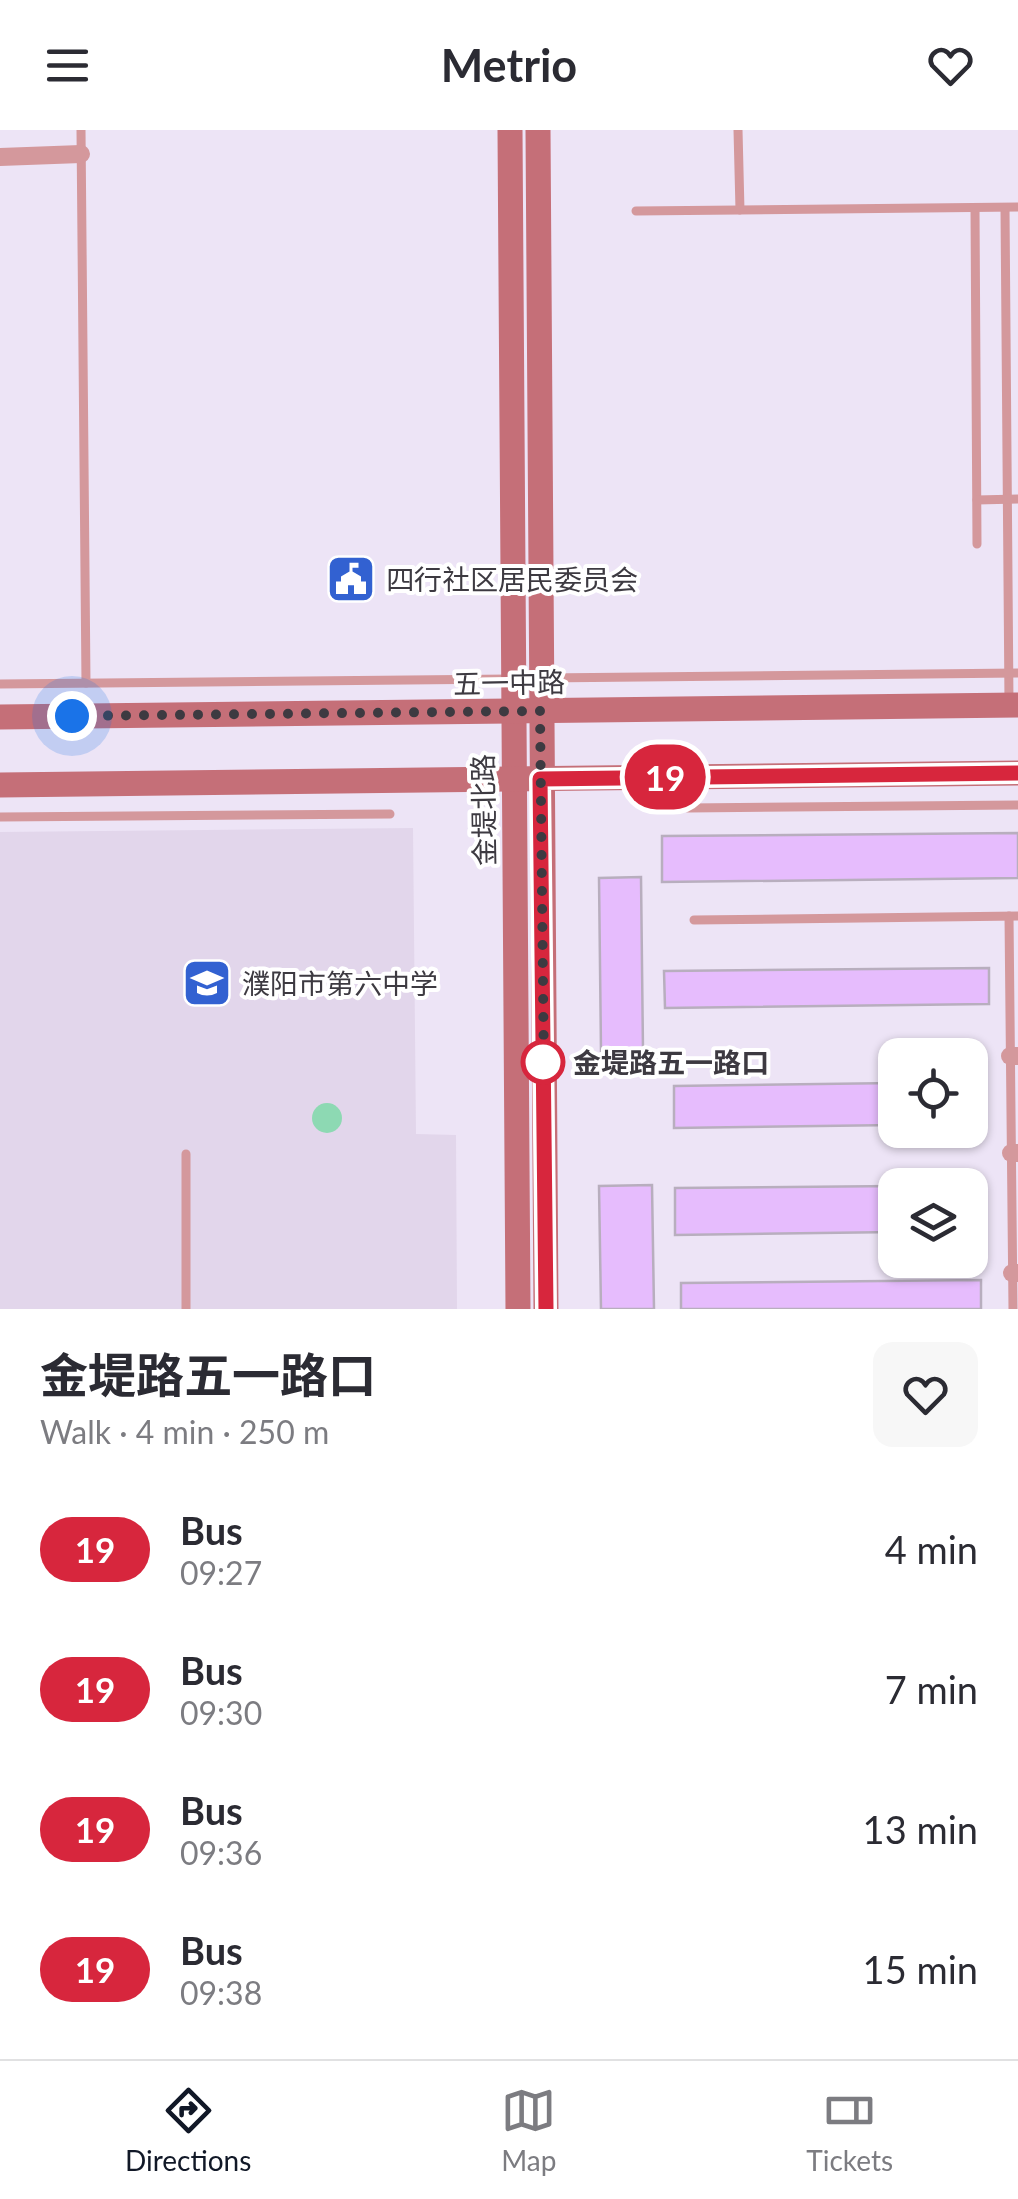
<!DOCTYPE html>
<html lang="en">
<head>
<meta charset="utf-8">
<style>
  :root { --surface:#fff; --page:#f7f7f7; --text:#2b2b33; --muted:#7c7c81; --line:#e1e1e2; --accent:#111827 }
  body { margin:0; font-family:Lato,"Noto Sans SC",sans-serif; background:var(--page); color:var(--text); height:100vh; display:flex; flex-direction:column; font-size:38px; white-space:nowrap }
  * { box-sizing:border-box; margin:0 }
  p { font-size:32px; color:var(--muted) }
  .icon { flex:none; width:55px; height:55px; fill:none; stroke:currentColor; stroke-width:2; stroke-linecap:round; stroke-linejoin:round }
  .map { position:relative; height:1179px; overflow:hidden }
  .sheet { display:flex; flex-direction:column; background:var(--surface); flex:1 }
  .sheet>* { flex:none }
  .badge { padding:0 20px; border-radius:32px; font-size:35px; line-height:65px }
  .controls { position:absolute; left:878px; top:908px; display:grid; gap:20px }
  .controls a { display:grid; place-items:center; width:110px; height:110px; border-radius:20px; background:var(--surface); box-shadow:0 2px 8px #0004; font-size:50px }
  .you { position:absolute; width:50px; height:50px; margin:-25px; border:8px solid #fff; border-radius:50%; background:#1a73e8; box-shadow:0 0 0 15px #1a73e833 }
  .map>.badge { position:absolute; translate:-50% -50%; box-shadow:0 0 0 5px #fff }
  .round { display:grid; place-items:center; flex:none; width:105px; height:105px; border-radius:20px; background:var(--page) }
  .headline { display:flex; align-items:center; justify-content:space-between; height:170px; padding:0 40px }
  h1 { font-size:48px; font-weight:700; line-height:75px }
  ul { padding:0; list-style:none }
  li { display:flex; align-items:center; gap:30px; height:140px; padding:0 40px }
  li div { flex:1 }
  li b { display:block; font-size:38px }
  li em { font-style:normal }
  li .badge { min-width:110px; font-weight:700; text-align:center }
  header { display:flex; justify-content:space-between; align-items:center; height:130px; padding:0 40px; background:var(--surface); font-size:45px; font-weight:700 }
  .tab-bar { display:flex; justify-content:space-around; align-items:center; height:140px; border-top:2px solid var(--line); background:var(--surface); font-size:28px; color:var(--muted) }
  .tab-bar a { display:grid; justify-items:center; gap:5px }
  .tab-bar .current { color:var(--accent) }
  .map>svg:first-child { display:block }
</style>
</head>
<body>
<header><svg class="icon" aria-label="menu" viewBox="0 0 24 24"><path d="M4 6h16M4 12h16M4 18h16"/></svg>Metrio<svg class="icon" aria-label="heart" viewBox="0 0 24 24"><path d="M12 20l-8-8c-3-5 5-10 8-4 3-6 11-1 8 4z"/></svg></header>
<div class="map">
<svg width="1018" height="1179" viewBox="0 0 1018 1179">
  <rect width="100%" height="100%" fill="#ede4f6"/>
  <!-- education -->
  <path fill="#e2d6eb" d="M413,698L416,1004L456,1005L457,1179H0V702Z"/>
  <!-- green -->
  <circle fill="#8dd9b3" cx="327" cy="988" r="15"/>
  <!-- building -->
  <g fill="#e6bcfd" stroke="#b8aebe" stroke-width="2.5">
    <path d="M1018,703V748L662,752V706Z"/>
    <path d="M641,747L643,921H601L599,748Z"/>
    <path d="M989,838V874L665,878L664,841Z"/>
    <path d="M983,952L984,995H970V953Z"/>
    <path d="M895,953V995L674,998V956Z"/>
    <path d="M652,1055L654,1179H601L599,1056Z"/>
    <path d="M964,1055H984V1101H970V1055Z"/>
    <path d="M895,1056V1102L675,1105V1058Z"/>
    <path d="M981,1150V1179H681V1153Z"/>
  </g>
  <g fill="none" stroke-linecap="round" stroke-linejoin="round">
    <!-- lane -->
    <g stroke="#d4989c" stroke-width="9">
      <path d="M81,0L86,553"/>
      <path d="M738,0L740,80"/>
      <path d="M975,78L977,414"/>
      <path d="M1005,78L1009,572"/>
      <path d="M636,81L1018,77"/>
      <path d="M977,370L1018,369"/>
      <path d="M543,548L1018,543"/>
      <path d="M0,554L512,549"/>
      <path d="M688,678L1018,675"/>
      <path d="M0,687L390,684"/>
      <path d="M1009,786L1013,1179"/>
      <path d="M694,790L1018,786"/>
      <path d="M186,1024V1179"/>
    </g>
    <!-- street -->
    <g stroke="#d4989c" stroke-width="18">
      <path d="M0,27L81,24"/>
      <path d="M1010,926H1018"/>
      <path d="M1011,1023H1018"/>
      <path d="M1012,1143H1018"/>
    </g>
    <!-- secondary -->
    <g stroke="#c56f78" stroke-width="25">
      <path d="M510,0L518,1179"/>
      <path d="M538,0L546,1179"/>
      <path d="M0,587L1018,575"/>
      <path d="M0,655L1018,643"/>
    </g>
  </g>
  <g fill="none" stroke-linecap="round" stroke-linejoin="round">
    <!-- line casing -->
    <g stroke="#fff" stroke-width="22">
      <path id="line" d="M546,1179L540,649L1018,643"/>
    </g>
    <!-- line -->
    <use href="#line" stroke="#d7263d" stroke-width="15"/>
    <!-- walk -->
    <path stroke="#3d3a41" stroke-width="10" stroke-dasharray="0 18" d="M72,586L540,581L544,946L543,932"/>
  </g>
  <!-- icons -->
  <defs>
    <g id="civic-square" transform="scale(2.5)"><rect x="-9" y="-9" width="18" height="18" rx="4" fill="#3261d1" stroke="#fff"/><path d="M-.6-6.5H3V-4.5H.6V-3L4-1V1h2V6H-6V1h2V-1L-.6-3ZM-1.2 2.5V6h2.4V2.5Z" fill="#fff"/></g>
    <g id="school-square" transform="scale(2.5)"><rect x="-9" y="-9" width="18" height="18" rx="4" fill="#3261d1" stroke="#fff"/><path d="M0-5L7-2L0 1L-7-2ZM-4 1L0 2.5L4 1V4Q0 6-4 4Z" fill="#fff"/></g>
  </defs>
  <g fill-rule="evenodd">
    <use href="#civic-square" x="351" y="449"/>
    <use href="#school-square" x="207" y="853"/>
  </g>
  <!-- markers -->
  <circle fill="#fff" stroke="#d7263d" stroke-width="5" cx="543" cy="932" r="20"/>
  <g text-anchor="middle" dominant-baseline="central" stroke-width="8" stroke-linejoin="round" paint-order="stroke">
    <!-- poi labels -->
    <g font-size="28" fill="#3d3a41" stroke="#fff" text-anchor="start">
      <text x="386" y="449">四行社区居民委员会</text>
      <text x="242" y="853">濮阳市第六中学</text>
    </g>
    <!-- street labels -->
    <g font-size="28" fill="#3d3a41" stroke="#fff">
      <text transform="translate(509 552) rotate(-1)">五一中路</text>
      <text transform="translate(483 680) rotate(-91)">金堤北路</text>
    </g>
    <!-- stop labels -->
    <g font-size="28" font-weight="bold" fill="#3d3a41" stroke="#fff" text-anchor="start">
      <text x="573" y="932">金堤路五一路口</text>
    </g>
  </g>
</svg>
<div class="controls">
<a><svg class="icon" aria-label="locate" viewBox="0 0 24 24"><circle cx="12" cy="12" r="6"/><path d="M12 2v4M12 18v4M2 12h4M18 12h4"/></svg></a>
<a><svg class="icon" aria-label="layers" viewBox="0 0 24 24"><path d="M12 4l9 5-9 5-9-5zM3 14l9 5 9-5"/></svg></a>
</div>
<div class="you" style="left:72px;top:586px"></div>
<b class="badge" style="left:665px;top:647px;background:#d7263d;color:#fff">19</b>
</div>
<section class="sheet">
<div class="headline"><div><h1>金堤路五一路口</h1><p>Walk · 4 min · 250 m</p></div><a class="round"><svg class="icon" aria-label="heart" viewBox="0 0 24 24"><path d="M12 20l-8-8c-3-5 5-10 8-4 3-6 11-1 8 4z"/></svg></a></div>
<ul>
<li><span class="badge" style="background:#d7263d;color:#fff">19</span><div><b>Bus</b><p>09:27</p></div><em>4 min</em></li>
<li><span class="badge" style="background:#d7263d;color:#fff">19</span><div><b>Bus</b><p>09:30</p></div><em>7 min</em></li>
<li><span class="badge" style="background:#d7263d;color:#fff">19</span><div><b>Bus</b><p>09:36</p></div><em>13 min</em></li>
<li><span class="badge" style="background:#d7263d;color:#fff">19</span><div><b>Bus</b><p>09:38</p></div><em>15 min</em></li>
</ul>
</section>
<nav class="tab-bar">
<a class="current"><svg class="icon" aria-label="directions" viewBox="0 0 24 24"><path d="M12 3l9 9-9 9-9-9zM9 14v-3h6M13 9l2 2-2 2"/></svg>Directions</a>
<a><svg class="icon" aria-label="map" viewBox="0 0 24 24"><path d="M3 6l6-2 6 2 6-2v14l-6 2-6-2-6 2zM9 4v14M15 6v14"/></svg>Map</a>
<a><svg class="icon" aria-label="tickets" viewBox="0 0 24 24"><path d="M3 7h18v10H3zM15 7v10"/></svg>Tickets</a>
</nav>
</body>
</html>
